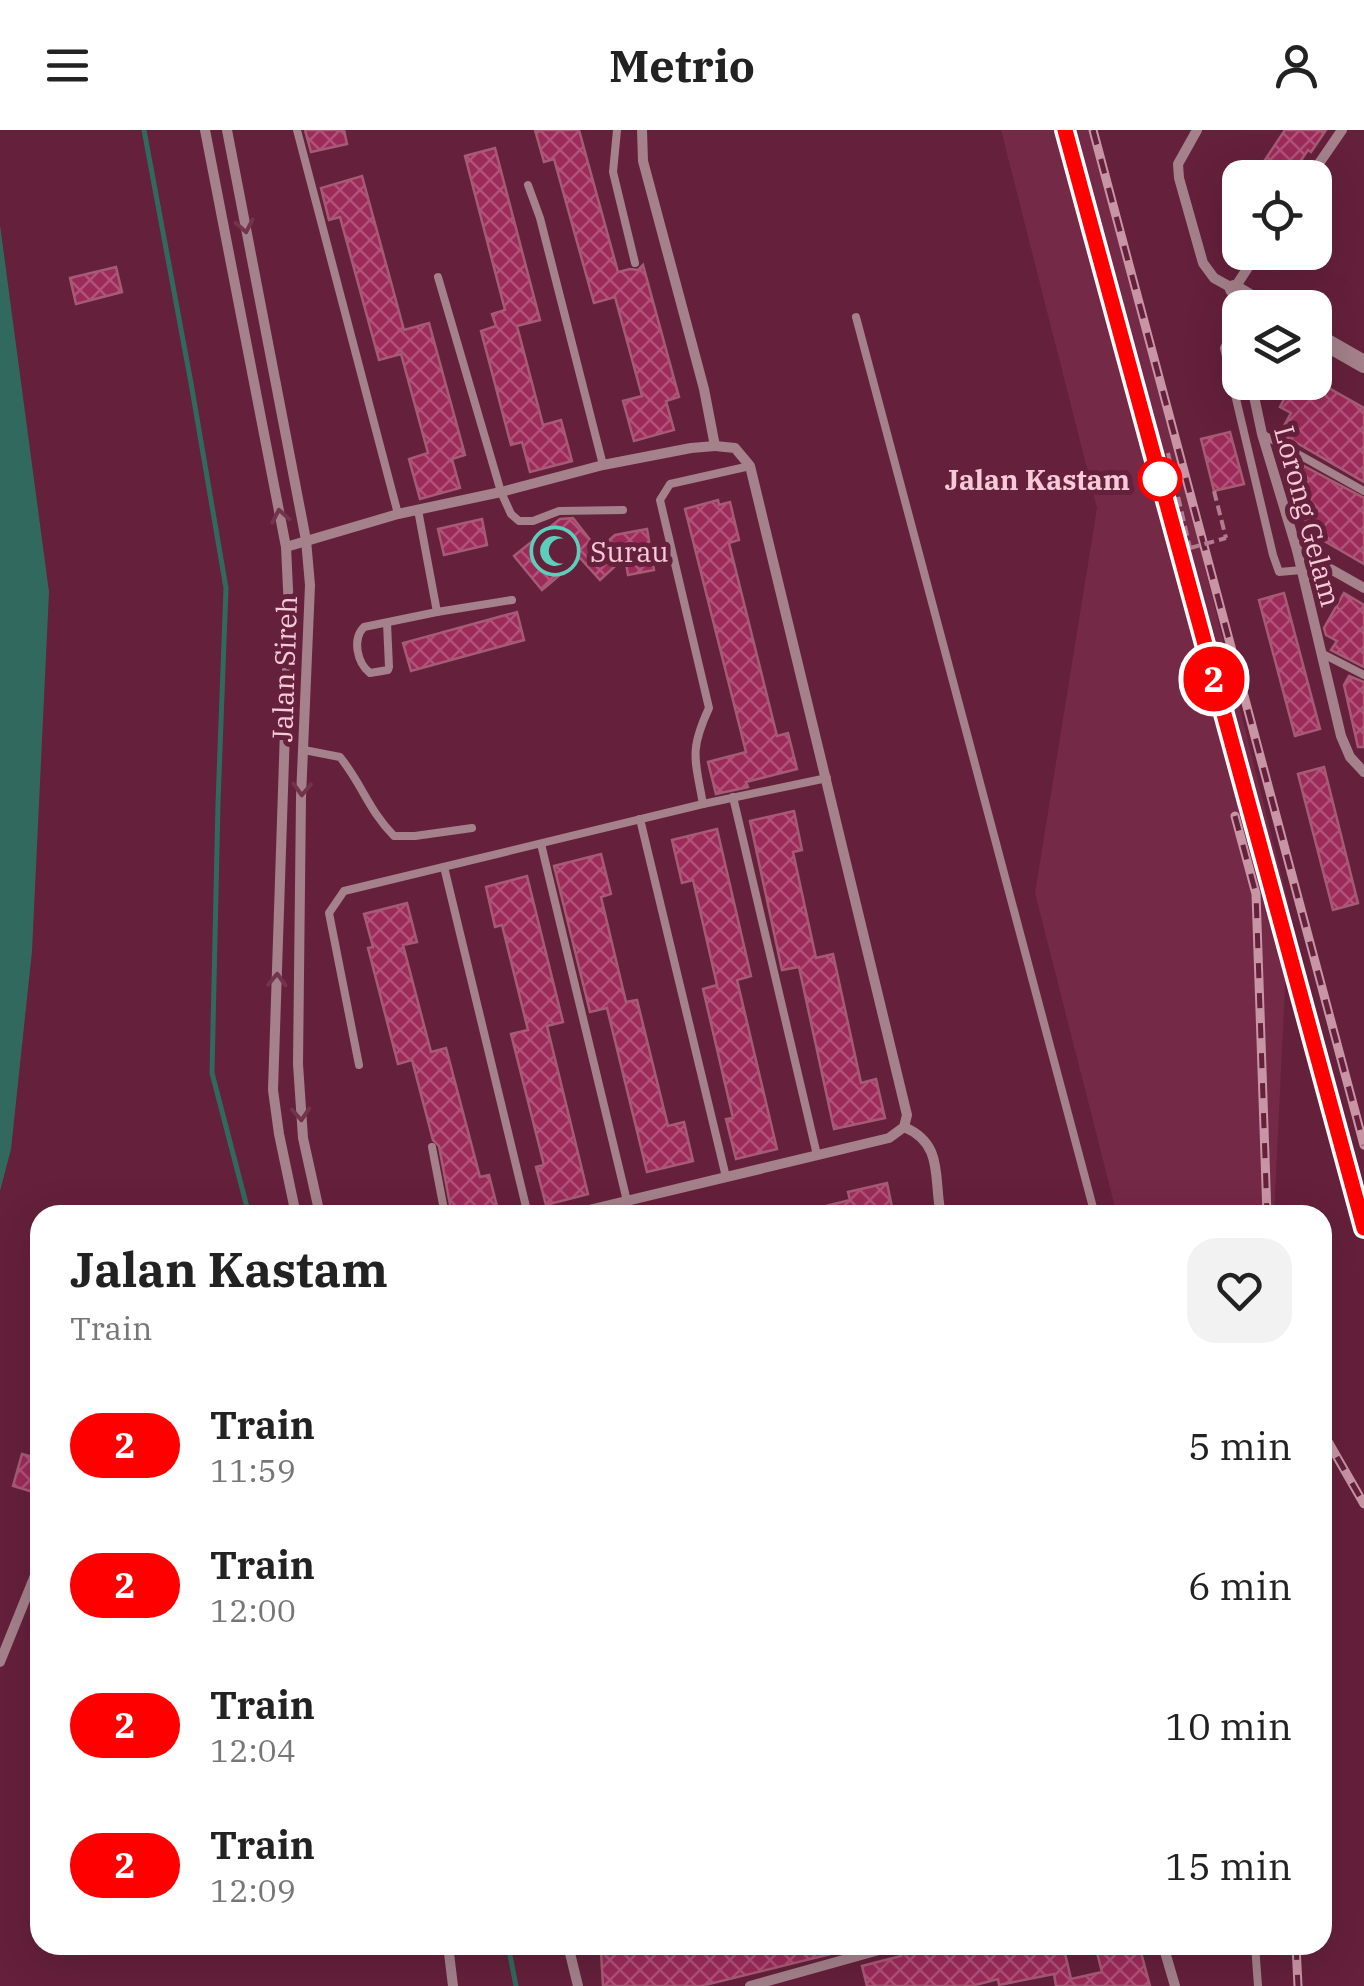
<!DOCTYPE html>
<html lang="en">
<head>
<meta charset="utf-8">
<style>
  :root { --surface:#fff; --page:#f2f2f2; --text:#222; --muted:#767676 }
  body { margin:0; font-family:"IBM Plex Serif",serif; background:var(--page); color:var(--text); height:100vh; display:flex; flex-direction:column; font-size:38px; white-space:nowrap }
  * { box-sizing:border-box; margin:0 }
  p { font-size:32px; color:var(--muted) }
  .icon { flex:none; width:55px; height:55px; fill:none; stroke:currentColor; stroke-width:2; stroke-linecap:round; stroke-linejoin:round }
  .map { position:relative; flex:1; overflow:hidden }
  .drawer { position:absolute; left:30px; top:1075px; width:1302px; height:750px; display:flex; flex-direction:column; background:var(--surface); border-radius:30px; box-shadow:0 10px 40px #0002 }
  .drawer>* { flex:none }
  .badge { padding:0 20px; border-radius:32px; font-size:35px; line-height:65px }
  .tools { position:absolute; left:1222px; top:30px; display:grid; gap:20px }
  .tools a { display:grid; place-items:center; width:110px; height:110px; border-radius:20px; background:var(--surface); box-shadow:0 10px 40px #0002; font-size:50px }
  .map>.badge { position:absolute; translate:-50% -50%; box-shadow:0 0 0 5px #fff }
  .round { display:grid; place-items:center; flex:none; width:105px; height:105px; border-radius:30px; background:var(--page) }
  .overview { display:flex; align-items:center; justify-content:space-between; height:170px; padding:0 40px }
  h1 { font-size:48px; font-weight:700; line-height:75px }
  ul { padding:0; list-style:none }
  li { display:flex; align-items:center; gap:30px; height:140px; padding:0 40px }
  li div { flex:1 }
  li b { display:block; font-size:38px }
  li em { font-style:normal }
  li .badge { min-width:110px; font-weight:700; text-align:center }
  header { display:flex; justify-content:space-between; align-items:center; height:130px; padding:0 40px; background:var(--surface); font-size:45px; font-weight:700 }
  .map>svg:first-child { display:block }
</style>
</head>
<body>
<header><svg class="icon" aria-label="menu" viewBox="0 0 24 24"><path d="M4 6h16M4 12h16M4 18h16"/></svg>Metrio<svg class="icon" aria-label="person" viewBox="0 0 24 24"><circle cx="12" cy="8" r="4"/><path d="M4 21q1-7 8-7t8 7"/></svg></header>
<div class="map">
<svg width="1364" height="1856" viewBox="0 0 1364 1856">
  <defs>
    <pattern id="building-cross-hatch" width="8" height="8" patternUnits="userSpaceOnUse" patternTransform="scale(2.5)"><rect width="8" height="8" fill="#9d2b5a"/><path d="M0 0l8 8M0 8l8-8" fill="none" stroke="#b05279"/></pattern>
  </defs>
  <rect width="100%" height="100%" fill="#65203b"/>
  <!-- built -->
  <path fill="#742946" d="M1001,0H1096L1289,776L1274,1085H1117L1035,763L1097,378Z"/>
  <!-- water -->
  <path fill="#31695f" d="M0,95L49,462L32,821L11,1019L0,1061Z"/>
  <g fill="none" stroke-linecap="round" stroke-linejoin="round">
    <!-- stream -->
    <g stroke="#31695f" stroke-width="5">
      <path d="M144,0L191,253L226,458L218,673L212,943L249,1085"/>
      <path d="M508,1815L516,1856"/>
    </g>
  </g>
  <!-- building -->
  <g fill="url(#building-cross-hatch)" stroke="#a65b74" stroke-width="2.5">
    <path d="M305,0H344L347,14L311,22Z"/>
    <path d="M535,0H579L618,142L630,139L638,140L643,135L679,267L666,271L674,300L634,311L623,271L642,266L615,167L594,173L554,29L544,32Z"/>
    <path d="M1285,0H1326L1311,22L1308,20L1289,48H1253Z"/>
    <path d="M495,18L540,190L517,196L543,295L561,290L572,331L530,342L522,312L511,315L481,201L496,196L492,184L505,180L465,26Z"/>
    <path d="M362,46L404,200L429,193L465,325L452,329L460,358L420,369L409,329L428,323L401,224L379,230L340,87L329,90L321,58Z"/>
    <path d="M116,137L122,162L76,174L70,148Z"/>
    <path d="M1268,252H1318L1364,278V352L1280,303L1291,283L1280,277L1287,263Z"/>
    <path d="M1230,302L1244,354L1214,361L1201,309Z"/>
    <path d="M1304,336L1364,368V434L1302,398L1308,387L1300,382L1307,369L1291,359Z"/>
    <path d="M718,370L719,375L730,372L739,410L729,413L777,606L788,603L797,639L746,652L748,657L716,664L708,632L746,622L685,379Z"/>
    <path d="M482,389L487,415L444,425L438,399Z"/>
    <path d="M560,389L573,388L598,420L615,405L647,399L654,440L628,445L625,427L600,450L580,428L542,460L514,426Z"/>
    <path d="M1284,463L1320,599L1295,606L1259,470Z"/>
    <path d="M1344,463L1364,475V537L1331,520L1337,511L1326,505L1324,498Z"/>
    <path d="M517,482L524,510L411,541L403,513Z"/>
    <path d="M1349,546L1364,552V617H1358L1344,555Z"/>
    <path d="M1324,637L1358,773L1333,780L1298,644Z"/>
    <path d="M794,681L802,720L793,722L816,828L833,824L861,953L876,949L885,988L834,999L799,837L782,840L750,691Z"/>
    <path d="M717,699L751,846L737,850L777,1019L736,1029L726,989L733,988L703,859L717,855L693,750L682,753L672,710Z"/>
    <path d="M601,724L611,764L601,767L626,872L637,870L668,996L684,992L693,1031L647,1042L607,878L590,882L554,736Z"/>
    <path d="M527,746L563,892L547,896L588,1064L546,1075L536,1037L544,1035L511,904L528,900L502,795L495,797L486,757Z"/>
    <path d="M407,773L417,812L403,815L431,922L446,918L480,1047L489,1045L498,1080L478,1085H452L439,1016L433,1010L412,930L398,934L368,818L373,817L364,784Z"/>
    <path d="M887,1053L892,1077L885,1079L886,1085H810V1080L850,1070L848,1062Z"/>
    <path d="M22,1324L40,1329V1364L13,1356Z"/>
    <path d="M633,1815H855V1818L701,1856H603L601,1822L634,1820Z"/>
    <path d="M929,1815H1063L1071,1849L1102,1842L1095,1815H1139L1150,1856H1056L1054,1844L999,1855L998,1849L972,1856H867L862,1836L901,1826L902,1822Z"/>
  </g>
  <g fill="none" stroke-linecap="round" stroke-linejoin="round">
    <!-- path -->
    <g stroke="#b37c8e" stroke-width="4" stroke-dasharray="10 5" stroke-linecap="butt">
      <path d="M1168,323L1190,418"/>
      <path d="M1214,361L1226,408"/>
    </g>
    <!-- service -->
    <g stroke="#a4818b" stroke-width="8">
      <path d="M297,0L398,384"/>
      <path d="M617,0L613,42L635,133"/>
      <path d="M528,55L540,88L603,335"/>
      <path d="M438,147L501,362L511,384L519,391H533L559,381L623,380"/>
      <path d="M1240,186L1224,218L1273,425L1279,442L1302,440"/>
      <path d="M856,187L1095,1085"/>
      <path d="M1262,304L1364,361"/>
      <path d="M418,380L437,482L512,470"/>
      <path d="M387,493L389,537L388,540L370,543C357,533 352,509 364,497L437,482"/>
      <path d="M1321,523L1364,545"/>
      <path d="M304,620L340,627C362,654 369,681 394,706H415L472,698"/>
      <path d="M733,667L817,1025"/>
      <path d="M703,674C695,629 689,621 709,578L660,370L670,354L750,336"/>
      <path d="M640,689L726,1047"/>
      <path d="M541,714L627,1071"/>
      <path d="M444,737L528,1085"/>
      <path d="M359,935L329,783L344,761L703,674L827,648"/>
      <path d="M432,1017L445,1085"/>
      <path d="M1255,1815L1258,1856"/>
    </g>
    <!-- minor -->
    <g stroke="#a4818b" stroke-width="10">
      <path d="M205,0L286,417L289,480L273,960L279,1004L296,1085"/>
      <path d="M227,0L306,410L310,455L301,667L298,934L303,1008L320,1085"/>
      <path d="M1197,0L1178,34L1179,48L1203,133L1214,148L1234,159L1258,122"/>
      <path d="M1309,48L1342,0"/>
      <path d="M1251,252L1262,304L1297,420L1341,606L1350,627L1364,642"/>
      <path d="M286,417L398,384L501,362L603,335L691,318L715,316L704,259L643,31L642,0"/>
      <path d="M1297,420L1364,458"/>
      <path d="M904,997C945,1014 933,1050 941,1085"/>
      <path d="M568,1085L889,1008L904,997L907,985L750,336L735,318L715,316"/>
      <path d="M0,1532L40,1433"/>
      <path d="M448,1815L453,1856"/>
      <path d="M568,1815L578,1856"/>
      <path d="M1163,1815L1175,1856"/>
      <path d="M750,1856L897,1815"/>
    </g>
    <!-- tertiary -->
    <g stroke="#a4818b" stroke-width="18">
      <path d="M1234,159L1266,178"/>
      <path d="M1315,206L1364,234"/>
    </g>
    <!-- rail casing -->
    <g stroke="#c895a5" stroke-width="9">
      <g id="rail">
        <path d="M1065,0L1364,1098"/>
        <path d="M1093,0L1364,1015"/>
        <path d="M1235,686L1256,764L1267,1085"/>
        <path d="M1322,1301L1364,1374"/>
        <path d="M1296,1815L1298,1856"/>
      </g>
    </g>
    <!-- rail -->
    <use href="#rail" stroke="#65203b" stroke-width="5" stroke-dasharray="15" stroke-linecap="butt"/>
    <!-- path-bridge -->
    <path stroke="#b37c8e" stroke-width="4" stroke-dasharray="10 5" stroke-linecap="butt" d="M1190,418L1226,408"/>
  </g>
  <!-- one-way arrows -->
  <defs><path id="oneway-chevron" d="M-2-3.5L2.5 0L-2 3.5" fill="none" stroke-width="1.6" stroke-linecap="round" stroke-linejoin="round" transform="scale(2.5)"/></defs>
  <g stroke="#72334b">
    <use href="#oneway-chevron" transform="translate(245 96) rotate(79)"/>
    <use href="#oneway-chevron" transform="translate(280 386) rotate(-101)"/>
    <use href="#oneway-chevron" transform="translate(302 659) rotate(92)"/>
    <use href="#oneway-chevron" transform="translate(277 850) rotate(-88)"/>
    <use href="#oneway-chevron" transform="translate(301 984) rotate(86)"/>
  </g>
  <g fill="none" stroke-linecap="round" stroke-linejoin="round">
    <!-- line casing -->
    <g stroke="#fff" stroke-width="22">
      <path id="line" d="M1065,0L1364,1098"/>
    </g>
    <!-- line -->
    <use href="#line" stroke="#f00" stroke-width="15"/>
  </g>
  <!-- icons -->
  <defs>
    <g id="mosque-ring" transform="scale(2.5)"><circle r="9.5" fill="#65203b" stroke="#5cceba" stroke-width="1.5"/><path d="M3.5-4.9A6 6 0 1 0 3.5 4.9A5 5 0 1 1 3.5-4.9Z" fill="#5cceba"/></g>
  </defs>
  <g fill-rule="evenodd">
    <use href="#mosque-ring" x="555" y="421"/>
  </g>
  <!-- markers -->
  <circle fill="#fff" stroke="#f00" stroke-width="5" cx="1160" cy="349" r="20"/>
  <g text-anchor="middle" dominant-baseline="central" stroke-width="10" stroke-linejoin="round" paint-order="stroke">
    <!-- stop labels -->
    <g font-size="28" font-weight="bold" fill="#f6cad6" stroke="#65203b" text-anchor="end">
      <text x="1130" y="349">Jalan Kastam</text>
    </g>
    <!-- street labels -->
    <g font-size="28" fill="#f6cad6" stroke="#65203b">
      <text transform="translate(1308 386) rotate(75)">Lorong Gelam</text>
      <text transform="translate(284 539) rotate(-88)">Jalan Sireh</text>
    </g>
    <!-- poi labels -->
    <g font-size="28" fill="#f6cad6" stroke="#65203b" text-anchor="start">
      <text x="590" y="421">Surau</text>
    </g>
  </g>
</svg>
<div class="tools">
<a><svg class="icon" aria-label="locate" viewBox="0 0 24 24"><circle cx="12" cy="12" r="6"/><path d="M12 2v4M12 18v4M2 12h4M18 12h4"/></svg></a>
<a><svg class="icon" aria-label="layers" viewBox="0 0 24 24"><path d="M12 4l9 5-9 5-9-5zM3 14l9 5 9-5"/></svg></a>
</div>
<b class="badge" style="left:1214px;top:549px;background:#f00;color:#fff">2</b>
<section class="drawer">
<div class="overview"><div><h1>Jalan Kastam</h1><p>Train</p></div><a class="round"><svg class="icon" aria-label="heart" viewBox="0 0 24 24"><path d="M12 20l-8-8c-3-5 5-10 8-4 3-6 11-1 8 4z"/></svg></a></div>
<ul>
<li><span class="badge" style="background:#f00;color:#fff">2</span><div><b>Train</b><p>11:59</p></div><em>5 min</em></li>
<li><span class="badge" style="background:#f00;color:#fff">2</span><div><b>Train</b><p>12:00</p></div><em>6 min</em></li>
<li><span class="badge" style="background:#f00;color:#fff">2</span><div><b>Train</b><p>12:04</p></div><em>10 min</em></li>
<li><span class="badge" style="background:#f00;color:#fff">2</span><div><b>Train</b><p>12:09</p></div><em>15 min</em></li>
</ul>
</section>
</div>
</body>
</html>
